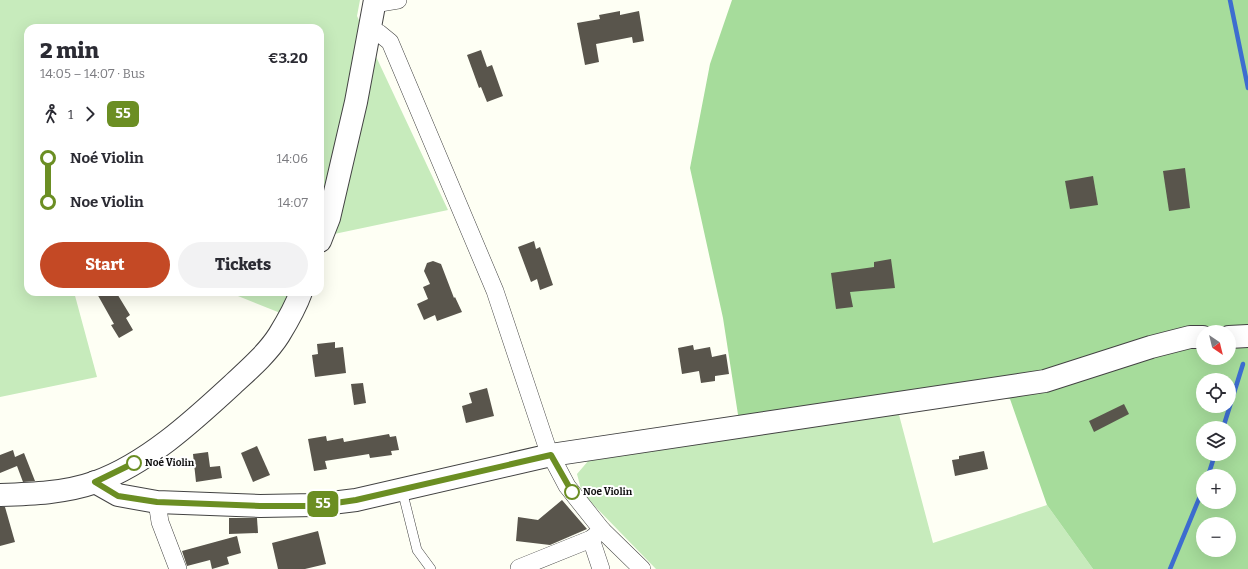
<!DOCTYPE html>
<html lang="en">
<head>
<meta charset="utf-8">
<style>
  :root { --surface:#fff; --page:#f2f2f3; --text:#2b2b33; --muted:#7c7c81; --accent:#c44925 }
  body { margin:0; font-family:Bitter,serif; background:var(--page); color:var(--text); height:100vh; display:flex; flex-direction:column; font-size:15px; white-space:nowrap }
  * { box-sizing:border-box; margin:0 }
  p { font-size:13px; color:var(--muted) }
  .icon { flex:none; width:22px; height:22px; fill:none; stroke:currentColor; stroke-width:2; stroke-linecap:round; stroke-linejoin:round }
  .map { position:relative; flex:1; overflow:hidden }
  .sheet { position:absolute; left:24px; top:24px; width:300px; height:272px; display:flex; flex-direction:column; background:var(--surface); border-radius:12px; box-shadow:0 4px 16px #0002 }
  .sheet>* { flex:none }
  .badge { padding:0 8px; border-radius:6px; font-size:14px; line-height:26px }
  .needle { width:26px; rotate:145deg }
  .tools { position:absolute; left:1196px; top:325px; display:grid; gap:8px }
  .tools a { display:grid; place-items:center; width:40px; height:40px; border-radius:50%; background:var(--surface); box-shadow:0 4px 16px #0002; font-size:20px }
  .map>.badge { position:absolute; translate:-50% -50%; box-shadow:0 0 0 2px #fff }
  .legs { display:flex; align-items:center; gap:6px; height:44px; padding:0 16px; font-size:13px }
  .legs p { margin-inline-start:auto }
  .summary { display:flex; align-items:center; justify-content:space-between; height:68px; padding:0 16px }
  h1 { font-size:22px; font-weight:800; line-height:30px }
  .action { display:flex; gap:8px; margin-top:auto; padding:8px 16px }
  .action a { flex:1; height:46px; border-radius:24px; background:var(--accent); color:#fff; font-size:16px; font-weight:800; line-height:46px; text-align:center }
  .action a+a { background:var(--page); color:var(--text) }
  ul { padding:0 16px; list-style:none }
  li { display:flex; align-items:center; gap:14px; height:44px; font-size:15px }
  li i { display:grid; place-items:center; width:6px; height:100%; margin:0 5px; background:currentColor }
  li i::after { content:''; width:10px; height:10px; margin:-5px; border:3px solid; border-radius:50%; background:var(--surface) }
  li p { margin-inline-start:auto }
  li:first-child i { background:linear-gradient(#0000 50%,currentColor 0) }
  li:last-child i { background:linear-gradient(currentColor 50%,#0000 0) }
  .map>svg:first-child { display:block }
</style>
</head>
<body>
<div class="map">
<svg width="1248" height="569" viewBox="0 0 1248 569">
  <rect width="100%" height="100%" fill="#fefff4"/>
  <!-- green -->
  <g fill="#c7ebbc">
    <path d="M0,0H360L357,16L448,210L320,237V28H28V292H74L97,377L0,397Z"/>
    <path d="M228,292H300L293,318Z"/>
    <path d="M898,411L933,543L1047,505L1093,569H656L582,493L577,474L589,460Z"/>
  </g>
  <!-- forest -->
  <path fill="#a6dc9b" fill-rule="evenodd" d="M732,0H1248V569H1093L1047,505L1010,399L992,397L741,434L723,318L690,168L710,64ZM1203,332H1229V358H1203ZM1203,380H1229V406H1203ZM1203,428H1229V454H1203ZM1203,476H1229V502H1203ZM1203,524H1229V550H1203Z"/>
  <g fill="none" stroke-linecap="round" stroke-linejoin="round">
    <!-- stream -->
    <g stroke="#3d6dd0" stroke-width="4.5">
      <path d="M1230,0L1248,88"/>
      <path d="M1223,428L1243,364"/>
      <path d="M1208,476L1215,454"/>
      <path d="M1170,569L1203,489"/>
    </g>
  </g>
  <!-- building -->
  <g fill="#59554c">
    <path d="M620,11V15L639,11L644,41L633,43L632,37L596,44L599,62L585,65L577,23L600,19L599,15Z"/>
    <path d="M481,50L487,67L492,65L503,96L487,102L481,87L479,88L467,55Z"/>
    <path d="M1185,168L1190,208L1169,211L1163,171Z"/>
    <path d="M1093,176L1098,205L1070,209L1065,181Z"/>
    <path d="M534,241L536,249L540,247L553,285L540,290L537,279L531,282L518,247Z"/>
    <path d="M891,259L895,288L850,292L853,307L836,309L831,273L874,267V262Z"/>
    <path d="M433,261L441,264L454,298L455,297L462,312L437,321L435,315L424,320L417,304L428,299L423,287L430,284L424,271L427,263Z"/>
    <path d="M96,292H116L130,315L126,318L133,330L119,338L111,325L114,324Z"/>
    <path d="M335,342V348L343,347L346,373L315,377L312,355L318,354L317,344Z"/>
    <path d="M693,345L694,350L710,347L712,357L726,354L729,374L715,376V381L701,383L699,371L682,374L678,348Z"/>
    <path d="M363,383L366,403L354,405L351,384Z"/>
    <path d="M487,388L494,416L466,423L462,406L472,403L469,393Z"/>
    <path d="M1124,404L1129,414L1094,432L1089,421Z"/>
    <path d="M389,434L390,437L396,436L399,450L391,451L392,455L370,458L369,454L325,461L327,469L314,471L308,439L326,436L327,441L343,438L344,442Z"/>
    <path d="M257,446L270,475L253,482L241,453Z"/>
    <path d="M13,450L15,457L24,453L35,481L23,482L17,466L0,473V455Z"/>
    <path d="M984,451L988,469L955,476L952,460L959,459V456Z"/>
    <path d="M208,452L210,467L220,466L222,478L196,482L193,454Z"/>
    <path d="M562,500L587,529L550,545L516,541L518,517L538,520Z"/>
    <path d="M0,507H5L15,542L0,546Z"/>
    <path d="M229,518H257L258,533L229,534Z"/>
    <path d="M318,531L326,564L305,569H278L272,543Z"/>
    <path d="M237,536L241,553L227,557L229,564L212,569L210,560L187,566L182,551Z"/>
  </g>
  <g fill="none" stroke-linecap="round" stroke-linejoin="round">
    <!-- service casing -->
    <g stroke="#434343" stroke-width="10">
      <path id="service" d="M402,490L417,550L431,569"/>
    </g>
    <!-- minor casing -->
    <g stroke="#434343" stroke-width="18">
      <g id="minor">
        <path d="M374,4L398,0"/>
        <path d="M369,30L379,33L390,42L495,291L548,450L567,486L602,530L642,569"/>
        <path d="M157,502L160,522L178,569"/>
        <path d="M591,539L601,569"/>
        <path d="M519,568L591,539L602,530"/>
      </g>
    </g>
    <!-- tertiary casing -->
    <g stroke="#434343" stroke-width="24">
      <g id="tertiary">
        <path d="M320,241L329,218L356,102L375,0"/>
        <path d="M1229,337L1248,336"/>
        <path d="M95,482L118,495L157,502L260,506L315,505L356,500L551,455L1045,381L1151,347L1190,337H1203"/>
        <path d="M0,495C32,494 65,493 96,482C146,464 192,422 231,386C247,371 267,354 279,335C287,322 296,306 301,292"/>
      </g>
    </g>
    <!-- service -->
    <use href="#service" stroke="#fff" stroke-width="9"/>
    <!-- minor -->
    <use href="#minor" stroke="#fff" stroke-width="17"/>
    <!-- tertiary -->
    <use href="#tertiary" stroke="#fff" stroke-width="22"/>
  </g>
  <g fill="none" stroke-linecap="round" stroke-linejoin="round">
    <!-- line-1 casing -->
    <g stroke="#fff" stroke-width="9">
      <path id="line-1" d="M134,463L95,482L118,496L157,502L260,506H315L356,500L551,455L572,492"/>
    </g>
    <!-- line-1 -->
    <use href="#line-1" stroke="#6b8e23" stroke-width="6"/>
  </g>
  <!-- markers -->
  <g fill="#fff" stroke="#6b8e23" stroke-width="2">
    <circle cx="134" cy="463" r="7"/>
    <circle cx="572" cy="492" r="7"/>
  </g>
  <g text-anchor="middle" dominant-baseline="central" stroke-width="4" stroke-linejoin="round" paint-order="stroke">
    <!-- stop labels -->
    <g font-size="10" font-weight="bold" fill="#101010" stroke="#fff" text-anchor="start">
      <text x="145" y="463">Noé Violin</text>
      <text x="583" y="492">Noe Violin</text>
    </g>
  </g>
</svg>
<div class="tools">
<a><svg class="needle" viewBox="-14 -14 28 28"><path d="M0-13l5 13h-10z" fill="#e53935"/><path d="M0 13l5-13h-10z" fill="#7c7c81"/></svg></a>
<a><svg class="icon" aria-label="locate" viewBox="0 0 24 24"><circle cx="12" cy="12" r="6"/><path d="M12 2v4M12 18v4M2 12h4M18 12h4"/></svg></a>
<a><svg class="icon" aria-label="layers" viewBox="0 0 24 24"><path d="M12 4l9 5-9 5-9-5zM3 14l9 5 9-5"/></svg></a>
<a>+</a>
<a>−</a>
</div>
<b class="badge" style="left:323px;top:504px;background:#6b8e23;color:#fff">55</b>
<section class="sheet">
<div class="summary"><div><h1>2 min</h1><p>14:05 – 14:07 · Bus</p></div><b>€3.20</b></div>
<div class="legs"><svg class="icon" aria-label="walk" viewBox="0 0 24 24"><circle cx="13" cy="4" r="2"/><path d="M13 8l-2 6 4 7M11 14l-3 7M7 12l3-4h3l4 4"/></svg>1<svg class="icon" aria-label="forward" viewBox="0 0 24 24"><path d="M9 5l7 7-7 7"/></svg><b class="badge" style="background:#6b8e23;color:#fff">55</b></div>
<ul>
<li><i style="color:#6b8e23"></i><b>Noé Violin</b><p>14:06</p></li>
<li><i style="color:#6b8e23"></i><b>Noe Violin</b><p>14:07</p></li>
</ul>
<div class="action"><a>Start</a><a>Tickets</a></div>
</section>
</div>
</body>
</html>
